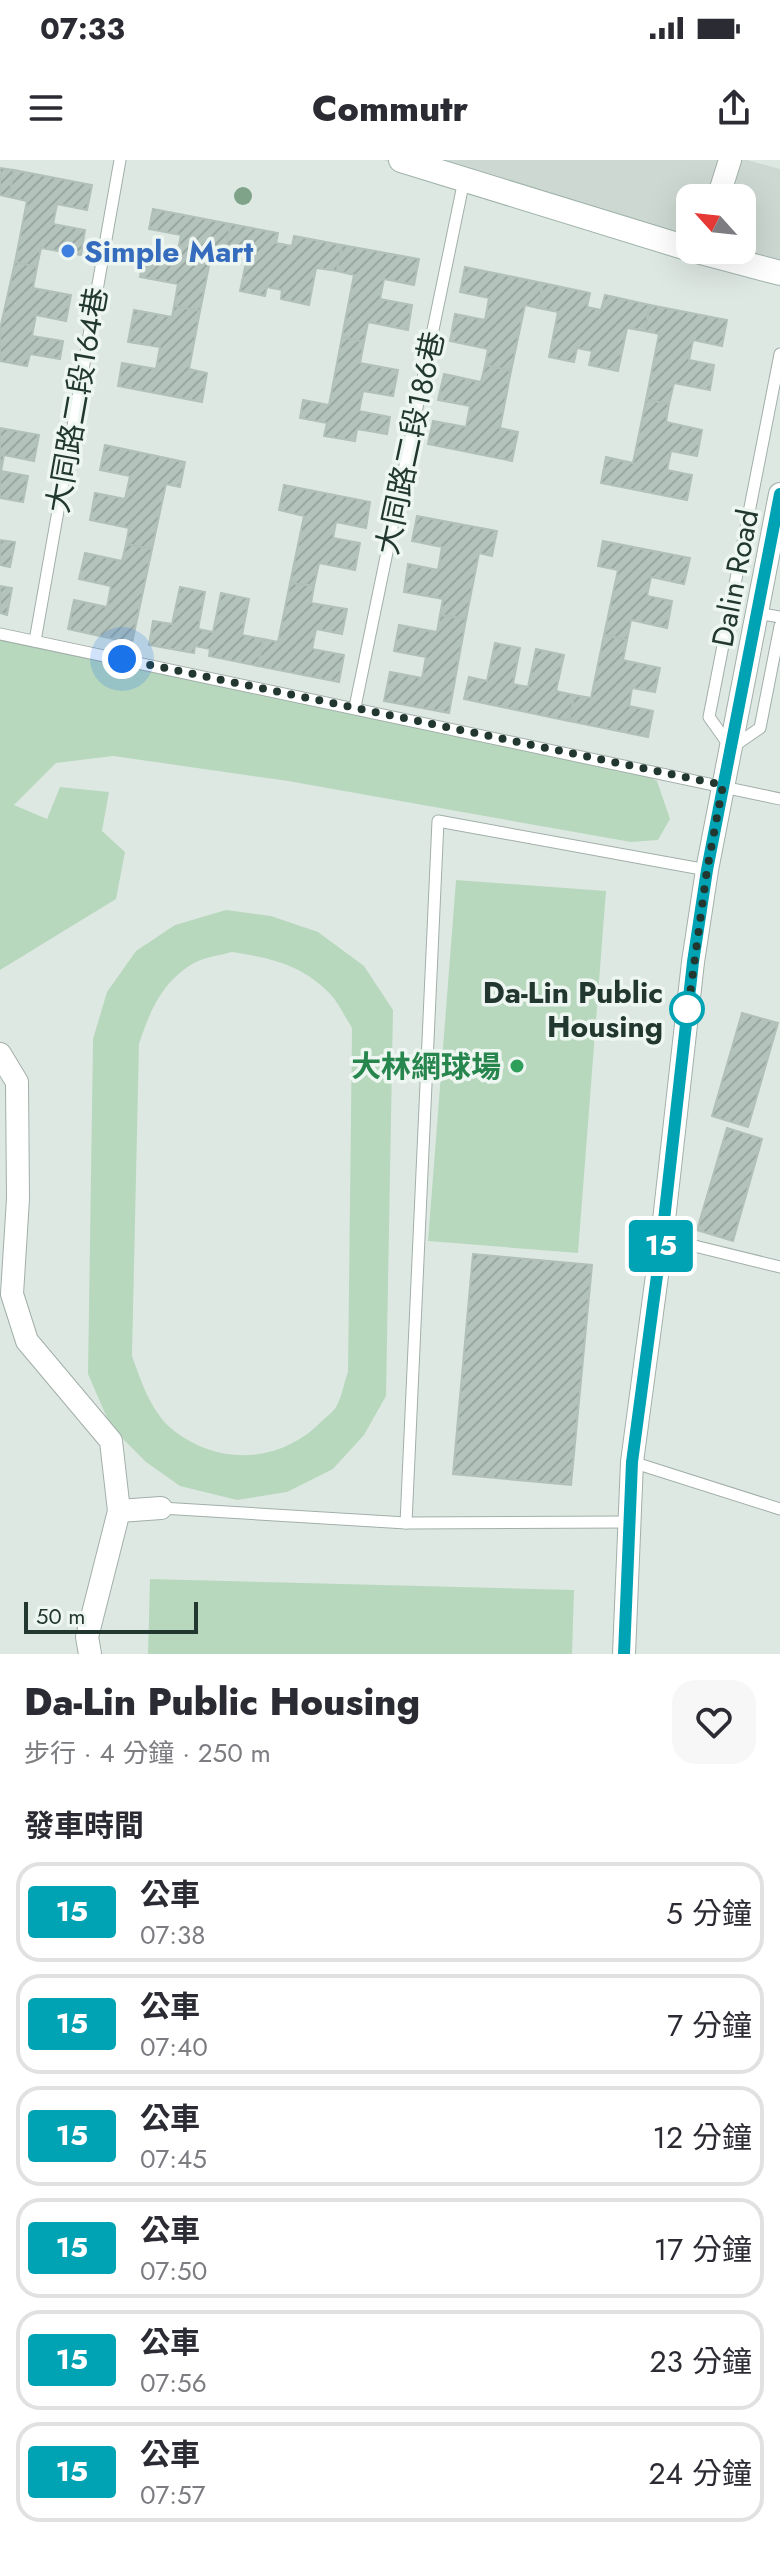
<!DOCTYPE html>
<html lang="zh-TW">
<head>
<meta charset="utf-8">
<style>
  :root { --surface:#fff; --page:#f7f7f7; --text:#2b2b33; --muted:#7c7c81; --line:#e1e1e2 }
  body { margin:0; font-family:Jost,"Noto Sans TC",sans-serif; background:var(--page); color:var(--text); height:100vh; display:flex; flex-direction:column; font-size:30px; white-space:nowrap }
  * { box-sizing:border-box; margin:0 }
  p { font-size:26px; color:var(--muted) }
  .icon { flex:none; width:44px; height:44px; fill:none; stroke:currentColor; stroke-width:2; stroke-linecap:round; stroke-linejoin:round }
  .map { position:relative; height:1494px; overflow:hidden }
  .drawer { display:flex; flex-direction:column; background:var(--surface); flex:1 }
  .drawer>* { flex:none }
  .badge { padding:0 16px; border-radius:6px; font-size:28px; line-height:52px }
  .needle { width:52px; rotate:297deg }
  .tools { position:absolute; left:676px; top:24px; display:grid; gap:16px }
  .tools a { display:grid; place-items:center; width:80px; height:80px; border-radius:16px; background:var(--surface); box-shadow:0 8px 32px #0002; font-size:40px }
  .scale { position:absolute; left:24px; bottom:20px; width:174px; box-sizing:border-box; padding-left:8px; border:4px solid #21372f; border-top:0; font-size:22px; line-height:28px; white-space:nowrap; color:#21372f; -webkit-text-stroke:6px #eef6f1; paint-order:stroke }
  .you { position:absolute; width:40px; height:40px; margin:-20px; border:6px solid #fff; border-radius:50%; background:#1a73e8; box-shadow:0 0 0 12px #1a73e833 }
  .map>.badge { position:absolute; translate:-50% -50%; box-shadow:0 0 0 4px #fff }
  h2 { padding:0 24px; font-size:30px; line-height:72px }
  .round { display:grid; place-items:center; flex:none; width:84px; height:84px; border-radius:24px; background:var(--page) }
  .head { display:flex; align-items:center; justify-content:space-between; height:136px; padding:0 24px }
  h1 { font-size:38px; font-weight:800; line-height:60px }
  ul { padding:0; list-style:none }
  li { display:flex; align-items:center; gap:24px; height:100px; margin:0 16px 12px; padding:0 8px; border:4px solid var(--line); border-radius:24px }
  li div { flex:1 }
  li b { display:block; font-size:30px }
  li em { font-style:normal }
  li .badge { min-width:88px; font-weight:700; text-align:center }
  .status { display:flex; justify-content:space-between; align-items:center; height:56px; padding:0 40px; background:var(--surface); direction:ltr }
  .status svg { height:22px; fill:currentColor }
  header { display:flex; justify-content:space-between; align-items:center; height:104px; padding:0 24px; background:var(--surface); font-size:36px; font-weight:800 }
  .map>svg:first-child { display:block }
</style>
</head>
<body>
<div class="status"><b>07:33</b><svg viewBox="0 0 49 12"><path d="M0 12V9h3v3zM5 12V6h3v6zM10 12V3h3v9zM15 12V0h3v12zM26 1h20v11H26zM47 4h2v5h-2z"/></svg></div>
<header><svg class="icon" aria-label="menu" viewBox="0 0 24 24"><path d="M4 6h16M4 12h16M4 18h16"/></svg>Commutr<svg class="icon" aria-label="share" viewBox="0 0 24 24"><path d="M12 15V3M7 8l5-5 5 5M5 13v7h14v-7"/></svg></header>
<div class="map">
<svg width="780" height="1494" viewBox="0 0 780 1494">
  <defs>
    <pattern id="building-hatch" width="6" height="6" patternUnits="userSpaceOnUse" patternTransform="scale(2)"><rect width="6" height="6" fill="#b4c3bc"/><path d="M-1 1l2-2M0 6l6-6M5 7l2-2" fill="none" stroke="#9aa8a2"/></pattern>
  </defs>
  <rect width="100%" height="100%" fill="#dee8e3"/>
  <!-- built -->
  <path fill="#cdd8d2" d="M383,0H747L780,9V107L718,90H742V38H690V82Z"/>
  <!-- park -->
  <g fill="#b8d8be" fill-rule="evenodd">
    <path d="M0,480L623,605L657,621L670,659L658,680L631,682L288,621L113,596L56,603L14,645L47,659L60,627L109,632L102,671L125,692L116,739L0,810Z"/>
    <path d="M456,720L606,731L578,1093L428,1081Z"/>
    <path d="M226,750L271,756L318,772L364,806L393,850L386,1236L364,1275L333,1309L287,1332L237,1340L180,1326L146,1302L111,1267L88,1214L93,879L107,832L136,791L175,765ZM232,792C271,798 303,805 331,835C339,844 345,857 352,868L348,1212C344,1222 342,1237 336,1247C333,1252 327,1256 323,1260C282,1303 220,1307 173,1270C151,1252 141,1221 132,1196L139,884C150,850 163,820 196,802C206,797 221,795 232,792Z"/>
    <path d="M150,1419L574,1430L572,1494H148Z"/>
  </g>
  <!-- building -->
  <g fill="url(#building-hatch)" stroke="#b1c1b9" stroke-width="2">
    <path d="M0,8L14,10L9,37L0,35Z"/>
    <path d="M14,10L92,25L87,50L57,44L53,64L85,70L81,95L41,88L37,107L15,102L27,41L9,37Z"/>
    <path d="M153,49L231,64L226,88L213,86L200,151L174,146L178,124L140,117L145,88L177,95L181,75L149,69Z"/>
    <path d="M231,64L278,73L276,83L292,86L294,76L342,85L337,111L316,108L309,145L281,139L282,130L267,127L265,136L240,131L248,93L226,88Z"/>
    <path d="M342,85L419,99L414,125L384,119L380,139L412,145L408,170L368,162L364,182L342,177L354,115L337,111Z"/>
    <path d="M15,102L37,107L33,128L71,135L66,161L36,155L32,176L63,181L60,199L30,194L27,206L0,201V169Z"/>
    <path d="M465,107L543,123L538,148L525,145L511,211L485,205L488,189L450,181L455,154L485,160L489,138L460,132Z"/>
    <path d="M543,123L590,133L587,147L601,150L605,135L650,145L645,171L627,168L618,211L589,205L592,191L577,188L574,202L549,197L558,152L538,148Z"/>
    <path d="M650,145L727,160L722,186L693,180L689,200L714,205L710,230L674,223L669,244L646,240L659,174L645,171Z"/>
    <path d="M174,146L200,151L189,209L207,213L202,242L118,226L122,203L156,209L160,187L128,182L134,150L172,157Z"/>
    <path d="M342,177L364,182L360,203L398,210L393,236L363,231L359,251L390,257L387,274L357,269L355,281L324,276L327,263L300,258L303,240L329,245Z"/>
    <path d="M485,205L511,211L500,268L518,272L512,301L428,284L433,261L466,267L470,246L438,240L444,214L481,222Z"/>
    <path d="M646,240L669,244L666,262L702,270L697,296L671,291L667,310L692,315L687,340L601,323L606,297L633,303Z"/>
    <path d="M0,268L39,275L34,301L4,295L1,311L28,316L23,342L0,338Z"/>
    <path d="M105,285L185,302L180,327L166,324L152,389L126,384L129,368L90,360L95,333L125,339L130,316L100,310Z"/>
    <path d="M284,325L370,342L366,368L336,362L333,378L360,383L355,410L319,403L314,426L290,423L304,356L279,350Z"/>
    <path d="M417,356L497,371L492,396L479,393L466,459L440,455L443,439L404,432L408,404L438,410L442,387L412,381Z"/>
    <path d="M0,380L15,382L10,407L0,405Z"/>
    <path d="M603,381L690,398L684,424L651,417L647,436L672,441L667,468L631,460L627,480L604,475L618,410L598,406Z"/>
    <path d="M126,384L152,389L132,483L68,469L74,440L107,447L111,426L79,419L85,393L122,401Z"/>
    <path d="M290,423L314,426L311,443L347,449L342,474L316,469L312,489L344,495L339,522L258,506L263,479L278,482Z"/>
    <path d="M0,426L12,428L7,455L0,453Z"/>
    <path d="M180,427L205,432L198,469L213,472L221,433L249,439L242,475L263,479L258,506L209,496L210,489L195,486L194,493L149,485L153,461L172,464Z"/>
    <path d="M440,455L466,459L449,553L384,541L390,512L422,518L426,497L394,491L399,465L437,472Z"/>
    <path d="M604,475L627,480L623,500L660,508L655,532L632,528L629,546L653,551L648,577L569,561L574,535L591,538Z"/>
    <path d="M495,483L520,488L513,524L528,527L536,489L564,495L556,531L574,535L569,561L464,539L469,517L487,521Z"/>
    <path d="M742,853L778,863L748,967L712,956Z"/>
    <path d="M727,968L762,979L733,1081L697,1070Z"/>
    <path d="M473,1094L592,1105L571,1325L453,1314Z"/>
  </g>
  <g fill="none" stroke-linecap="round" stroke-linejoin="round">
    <!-- lane casing -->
    <g stroke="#a2afa9" stroke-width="13">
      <g id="lane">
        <path d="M780,194L709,557L731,588L760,568L780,466"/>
        <path d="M757,453L780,457"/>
        <path d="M0,474L780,639"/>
        <path d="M35,481L120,0"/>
        <path d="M355,547L464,20"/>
        <path d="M662,1078L780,1107"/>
        <path d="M632,1302L780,1349"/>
        <path d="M161,1348L406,1363"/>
        <path d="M628,1362L406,1363L438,661L707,710"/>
      </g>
    </g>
    <!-- street casing -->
    <g stroke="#a2afa9" stroke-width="24">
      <g id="street">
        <path d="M718,38L730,0"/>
        <path d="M0,894L17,922L18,1039L12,1134L27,1181L111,1281L119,1351L87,1477L90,1494"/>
        <path d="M119,1351L161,1348"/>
        <path d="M624,1494L632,1302L662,1078L693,802L707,710L780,334"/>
      </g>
    </g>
    <!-- secondary casing -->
    <g stroke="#9fb3aa" stroke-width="26">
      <g id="secondary">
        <path d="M401,0L690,89"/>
        <path d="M693,90L780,113"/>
      </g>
    </g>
    <!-- lane -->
    <use href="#lane" stroke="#fff" stroke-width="11"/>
    <!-- street -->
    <use href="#street" stroke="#fff" stroke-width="22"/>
    <!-- secondary -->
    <use href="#secondary" stroke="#fff" stroke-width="24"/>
  </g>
  <!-- trees -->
  <circle fill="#7ea389" cx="243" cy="36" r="9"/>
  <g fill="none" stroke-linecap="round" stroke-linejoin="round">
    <!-- line casing -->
    <g stroke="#fff" stroke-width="18">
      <path id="line" d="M624,1494L632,1302L662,1078L693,802L707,710L780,334"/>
    </g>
    <!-- line -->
    <use href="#line" stroke="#00a3b4" stroke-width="12"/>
    <!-- walk -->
    <path stroke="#21372f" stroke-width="8" stroke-dasharray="0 14.4" d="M122,499L723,625L707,710L686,864L687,849"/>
  </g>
  <!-- markers -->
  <circle fill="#3f7fe0" stroke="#eef6f1" stroke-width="3" cx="68" cy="91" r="8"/>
  <circle fill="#fff" stroke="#00a3b4" stroke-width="4" cx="687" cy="849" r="16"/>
  <circle fill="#2e9e5b" stroke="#eef6f1" stroke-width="3" cx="517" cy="906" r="8"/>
  <g text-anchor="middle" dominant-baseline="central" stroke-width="7" stroke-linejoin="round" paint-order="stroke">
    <!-- shop labels -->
    <g font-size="30" font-weight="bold" fill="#366cbe" stroke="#eef6f1" text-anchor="start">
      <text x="84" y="91">Simple Mart</text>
    </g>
    <!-- street labels -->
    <g font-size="30" fill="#21372f" stroke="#eef6f1">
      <text transform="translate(77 240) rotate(-80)">大同路二段164巷</text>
      <text transform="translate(410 283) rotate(-78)">大同路二段186巷</text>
      <text transform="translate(735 418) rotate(-79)">Dalin Road</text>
    </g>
    <!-- stop labels -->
    <g font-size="30" font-weight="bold" fill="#21372f" stroke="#eef6f1" text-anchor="end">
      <text x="663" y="832">Da-Lin Public<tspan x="663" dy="34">Housing</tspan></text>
    </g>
    <!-- leisure labels -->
    <g font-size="30" font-weight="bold" fill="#27864d" stroke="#eef6f1" text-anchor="end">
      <text x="501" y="906">大林網球場</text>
    </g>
  </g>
</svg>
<div class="tools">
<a><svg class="needle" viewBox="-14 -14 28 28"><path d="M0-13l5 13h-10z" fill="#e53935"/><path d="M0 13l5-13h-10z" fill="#7c7c81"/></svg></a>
</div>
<div class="scale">50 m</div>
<div class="you" style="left:122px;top:499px"></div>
<b class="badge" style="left:661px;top:1086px;background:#00a3b4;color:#fff">15</b>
</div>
<section class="drawer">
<div class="head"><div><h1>Da-Lin Public Housing</h1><p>步行 · 4 分鐘 · 250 m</p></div><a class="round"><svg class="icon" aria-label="heart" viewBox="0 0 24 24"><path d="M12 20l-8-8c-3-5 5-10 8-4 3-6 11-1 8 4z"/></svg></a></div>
<h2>發車時間</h2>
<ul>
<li><span class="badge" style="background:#00a3b4;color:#fff">15</span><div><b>公車</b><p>07:38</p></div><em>5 分鐘</em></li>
<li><span class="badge" style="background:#00a3b4;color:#fff">15</span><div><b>公車</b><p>07:40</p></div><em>7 分鐘</em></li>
<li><span class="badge" style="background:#00a3b4;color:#fff">15</span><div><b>公車</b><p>07:45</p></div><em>12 分鐘</em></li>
<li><span class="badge" style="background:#00a3b4;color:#fff">15</span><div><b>公車</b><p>07:50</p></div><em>17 分鐘</em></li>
<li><span class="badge" style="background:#00a3b4;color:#fff">15</span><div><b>公車</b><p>07:56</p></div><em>23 分鐘</em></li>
<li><span class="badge" style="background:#00a3b4;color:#fff">15</span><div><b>公車</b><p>07:57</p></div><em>24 分鐘</em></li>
</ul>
</section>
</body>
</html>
